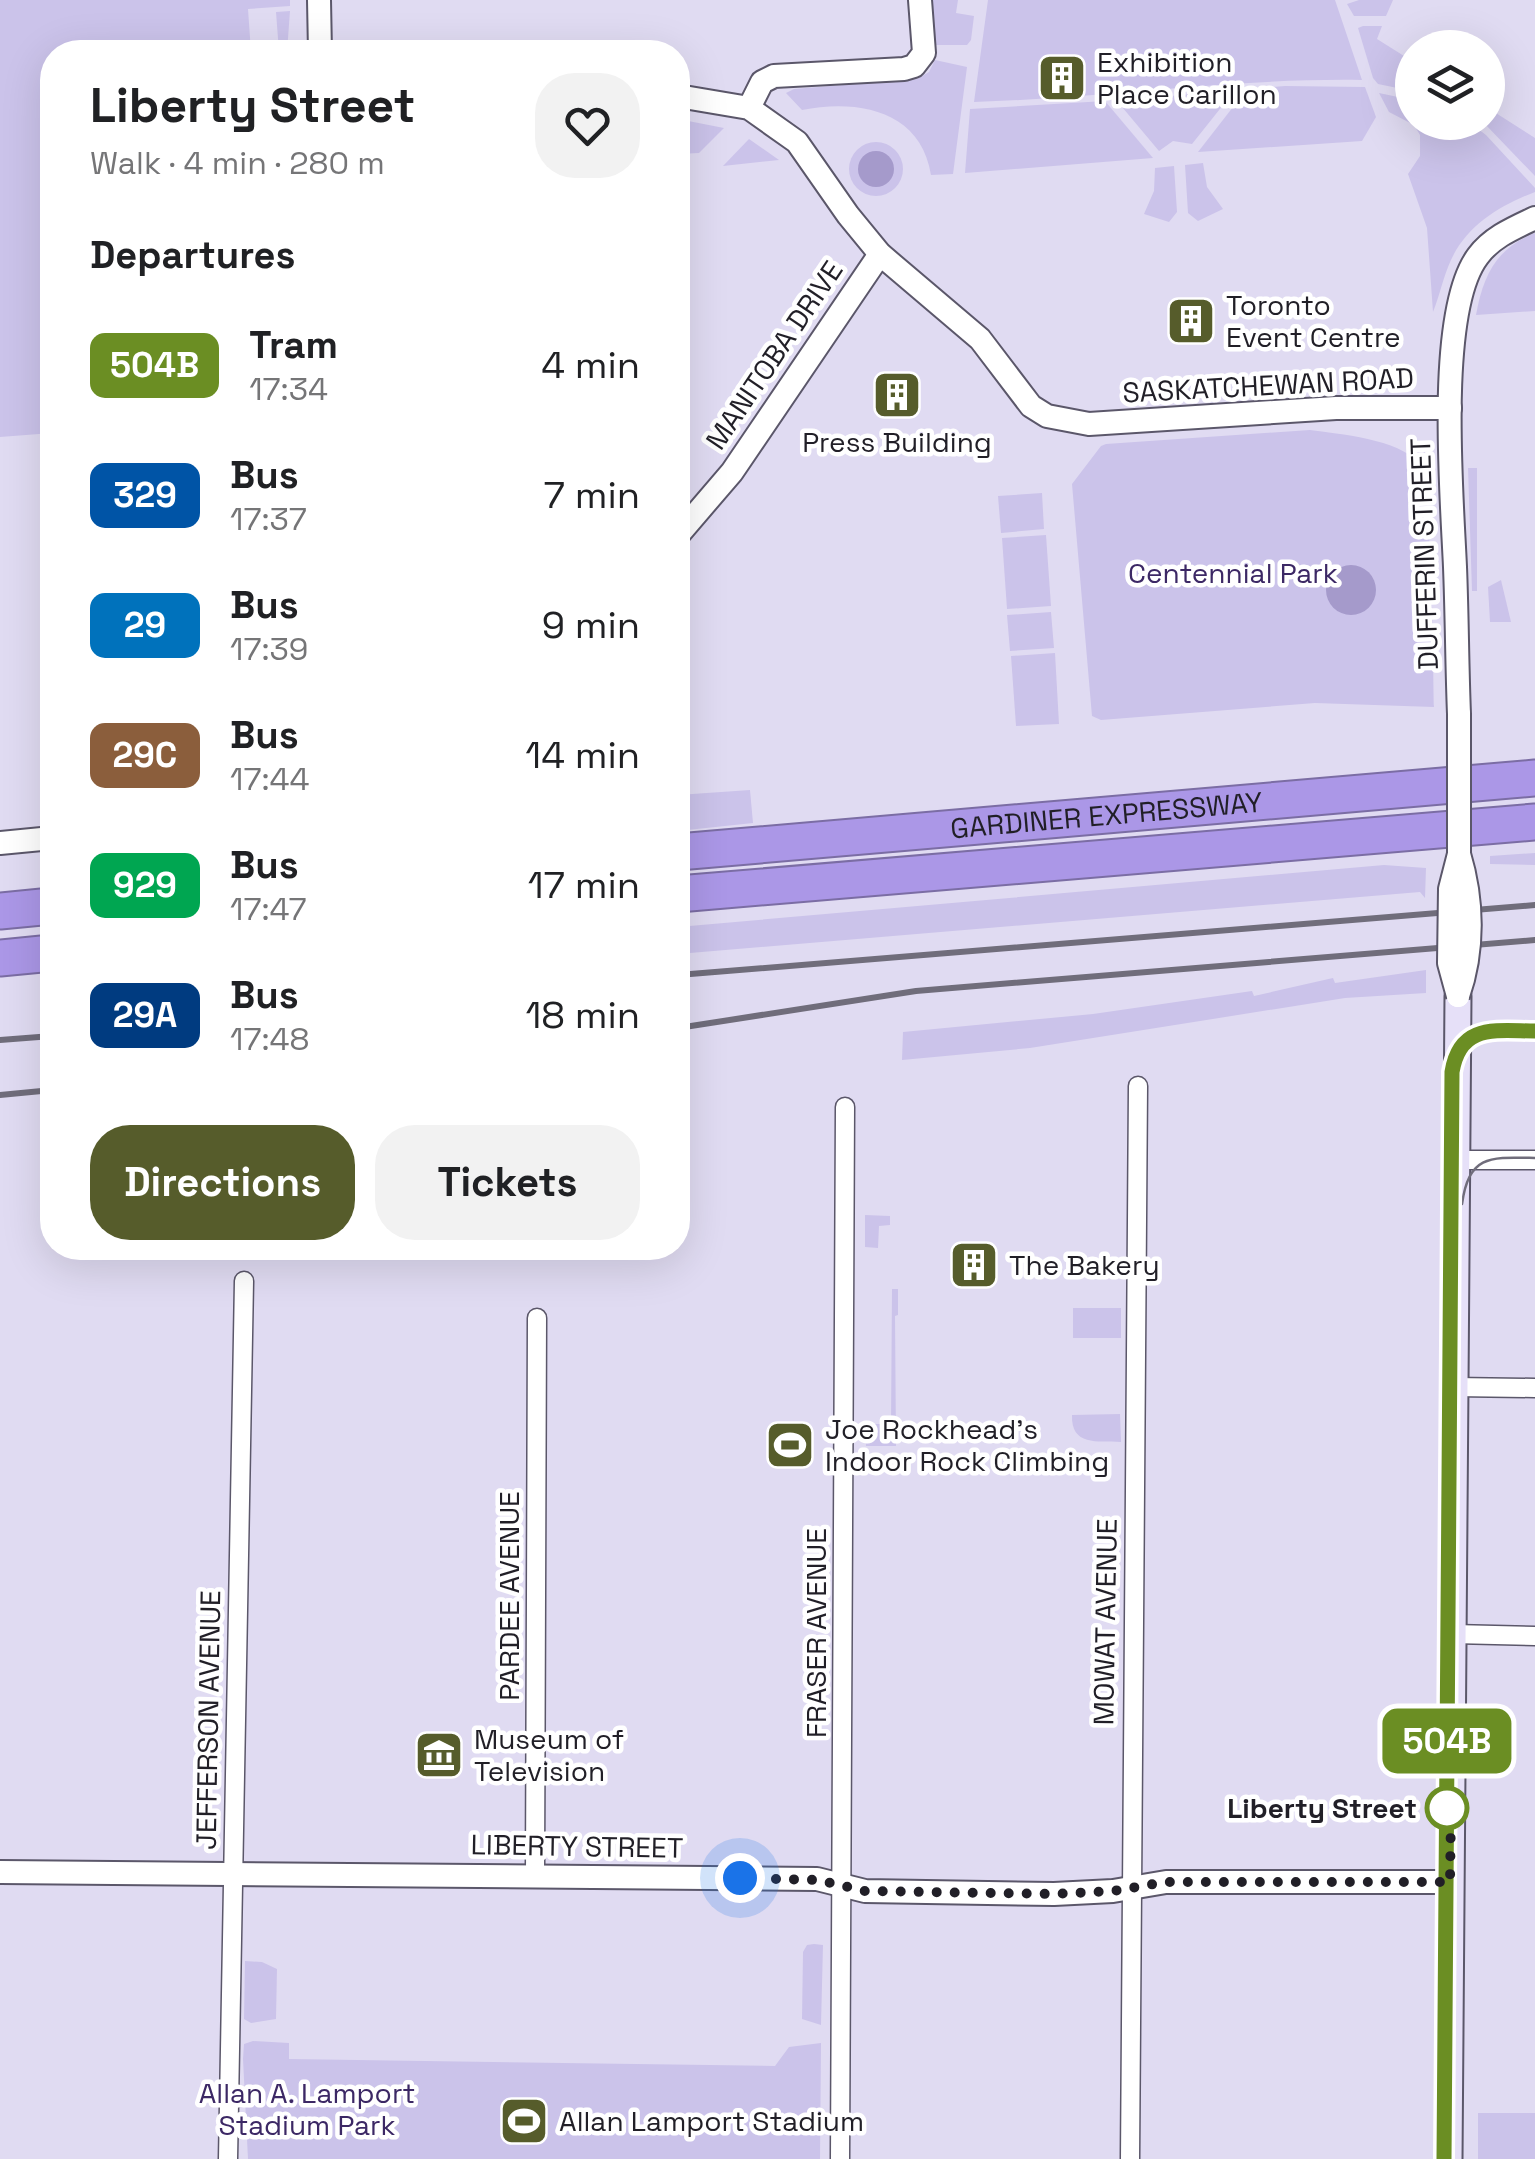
<!DOCTYPE html>
<html lang="en">
<head>
<meta charset="utf-8">
<style>
  :root { --surface:#fff; --page:#f2f2f2; --text:#202124; --muted:#757577; --accent:#565c2b }
  body { margin:0; font-family:"Space Grotesk",sans-serif; background:var(--page); color:var(--text); height:100vh; display:flex; flex-direction:column; font-size:38px; white-space:nowrap }
  * { box-sizing:border-box; margin:0 }
  p { font-size:32px; color:var(--muted) }
  .icon { flex:none; width:55px; height:55px; fill:none; stroke:currentColor; stroke-width:2; stroke-linecap:round; stroke-linejoin:round }
  .map { position:relative; flex:1; overflow:hidden }
  .details { position:absolute; left:40px; top:40px; width:650px; height:1220px; display:flex; flex-direction:column; background:var(--surface); border-radius:40px; box-shadow:0 10px 40px #0002 }
  .details>* { flex:none }
  .badge { padding:0 20px; border-radius:15px; font-size:35px; line-height:65px }
  .buttons { position:absolute; left:1395px; top:30px; display:grid; gap:20px }
  .buttons a { display:grid; place-items:center; width:110px; height:110px; border-radius:50%; background:var(--surface); box-shadow:0 10px 40px #0002; font-size:50px }
  .you { position:absolute; width:50px; height:50px; margin:-25px; border:8px solid #fff; border-radius:50%; background:#1a73e8; box-shadow:0 0 0 15px #1a73e833 }
  .map>.badge { position:absolute; translate:-50% -50%; box-shadow:0 0 0 5px #fff }
  h2 { padding:0 50px; font-size:38px; line-height:90px }
  .round { display:grid; place-items:center; flex:none; width:105px; height:105px; border-radius:40px; background:var(--page) }
  .headline { display:flex; align-items:center; justify-content:space-between; height:170px; padding:0 50px }
  h1 { font-size:48px; font-weight:600; line-height:75px }
  .button { display:flex; gap:20px; margin-top:auto; padding:20px 50px }
  .button a { flex:1; height:115px; border-radius:40px; background:var(--accent); color:#fff; font-size:40px; font-weight:600; line-height:115px; text-align:center }
  .button a+a { background:var(--page); color:var(--text) }
  ul { padding:0; list-style:none }
  li { display:flex; align-items:center; gap:30px; height:130px; padding:0 50px }
  li div { flex:1 }
  li b { display:block; font-size:38px }
  li em { font-style:normal }
  li .badge { min-width:110px; font-weight:700; text-align:center }
  .map>svg:first-child { display:block }
</style>
</head>
<body>
<div class="map">
<svg width="1535" height="2159" viewBox="0 0 1535 2159">
  <rect width="100%" height="100%" fill="#e0dbf2"/>
  <!-- green -->
  <g fill="#cbc3ea">
    <path d="M0,0H290V6L248,9L251,52H52V433L0,437Z"/>
    <path d="M930,0H958L956,13L974,16L971,40L967,45H935Z"/>
    <path d="M988,0H1335L1362,80C1232,78 1104,98 974,102Z"/>
    <path d="M1359,0H1393L1386,16H1354L1347,4Z"/>
    <path d="M290,11L287,52H279L276,12Z"/>
    <path d="M1363,26H1382L1377,39L1412,61V91L1378,84L1373,78L1358,28Z"/>
    <path d="M935,60L967,67L953,174L931,175C921,110 857,99 802,110L786,93L794,89L917,79L929,72Z"/>
    <path d="M1285,86L1365,87L1376,117L1362,141L1198,152L1247,89Z"/>
    <path d="M1235,90L1192,144L1173,141L1159,151L1117,101Z"/>
    <path d="M1379,93L1412,100V122L1470,123L1486,135L1535,188V192C1501,205 1467,225 1451,260C1443,277 1440,295 1433,312L1427,228L1408,174L1420,156V135L1414,125L1389,112Z"/>
    <path d="M1105,101L1153,158L965,173L970,109Z"/>
    <path d="M1488,108L1535,138V176L1484,123L1488,122Z"/>
    <path d="M678,119L724,128L699,153L678,154Z"/>
    <path d="M749,139L779,160L723,166Z"/>
    <circle cx="876" cy="169" r="27"/>
    <path d="M1203,163L1207,187L1223,209L1198,221L1188,213L1185,165Z"/>
    <path d="M1174,166L1177,212L1169,222L1144,214L1154,191L1155,168Z"/>
    <path d="M1535,233V311L1476,315C1483,276 1496,248 1535,233Z"/>
    <path d="M1310,430C1338,434 1400,439 1418,463C1433,481 1433,671 1434,707L1315,703L1101,720L1092,716L1072,484L1101,446L1106,444Z"/>
    <path d="M1468,468H1477V591H1472Z"/>
    <path d="M1042,493L1044,529L1001,533L998,496Z"/>
    <path d="M1046,535L1051,606L1007,609L1002,538Z"/>
    <path d="M1501,580L1511,622H1490L1488,587Z"/>
    <path d="M1051,612L1054,648L1010,651L1007,615Z"/>
    <path d="M1055,653L1059,724L1016,726L1011,656Z"/>
    <path d="M750,790L753,823L678,831V795Z"/>
    <path d="M1535,853V865L1490,864V856Z"/>
    <path d="M1384,865L1426,868L1425,898L1420,892L678,954V927Z"/>
    <path d="M1426,970V993L1345,998L1030,1048L902,1060L903,1032L1093,1014L1252,991L1254,996L1333,978L1335,983Z"/>
    <path d="M865,1215L890,1216V1225L879,1226L878,1248L865,1247Z"/>
    <path d="M892,1289H898V1315L895,1316L896,1446H866L865,1424H891Z"/>
    <rect x="1073" y="1308" width="48" height="30"/>
    <path d="M1120,1414L1121,1442C1097,1441 1071,1446 1072,1415Z"/>
    <path d="M814,1944L823,1945L821,2025L802,2019L803,1952L807,1945Z"/>
    <path d="M245,1961L262,1962L277,1969L276,2019L251,2023L244,2019Z"/>
    <path d="M253,2041L289,2043V2059L775,2066L789,2047L821,2043L820,2159H248L243,2059L244,2044Z"/>
    <rect x="1478" y="2113" width="57" height="46"/>
  </g>
  <!-- water -->
  <g fill="#a59acb">
    <circle cx="876" cy="169" r="18"/>
    <circle cx="1351" cy="590" r="25"/>
  </g>
  <g fill="none" stroke-linecap="round" stroke-linejoin="round">
    <!-- minor casing -->
    <g stroke="#5b576a" stroke-width="21">
      <g id="minor">
        <path d="M1457,1160H1535"/>
        <path d="M1454,1387L1535,1388"/>
        <path d="M1453,1634L1535,1636"/>
        <path d="M535,1875L537,1318"/>
        <path d="M228,2159L244,1281"/>
        <path d="M840,2159L845,1107"/>
        <path d="M1130,2159L1138,1086"/>
      </g>
    </g>
    <!-- tertiary casing -->
    <g stroke="#5b576a" stroke-width="26">
      <g id="tertiary">
        <path d="M319,0L320,52"/>
        <path d="M678,96L749,108L797,142L848,215L880,254L980,339L1031,406L1047,416L1089,424L1336,408H1450"/>
        <path d="M749,108L762,82L774,76L904,69L914,66L924,53L920,0"/>
        <path d="M678,535L732,472L880,254"/>
        <path d="M1459,714C1457,665 1457,616 1455,567C1452,497 1436,311 1478,256C1492,237 1514,228 1535,218"/>
        <path d="M0,843L52,838"/>
        <path d="M0,1872L817,1879L865,1891L1054,1894L1113,1891L1166,1882H1450"/>
      </g>
    </g>
    <!-- secondary casing -->
    <g stroke="#5b576a" stroke-width="29">
      <path id="secondary" d="M1449,2159L1458,996"/>
    </g>
    <!-- motorway casing -->
    <g stroke="#7b6da4" stroke-width="39">
      <g id="motorway">
        <path id="s1" d="M678,852L1535,778"/>
        <path d="M678,894L1535,822"/>
        <path d="M0,911L52,906"/>
        <path d="M0,958L52,953"/>
      </g>
    </g>
    <!-- minor -->
    <use href="#minor" stroke="#fff" stroke-width="18"/>
    <!-- tertiary -->
    <use href="#tertiary" stroke="#fff" stroke-width="22"/>
    <!-- secondary -->
    <use href="#secondary" stroke="#e6e0f8" stroke-width="25"/>
    <!-- motorway -->
    <use href="#motorway" stroke="#ab97e7" stroke-width="35"/>
    <!-- tram -->
    <g stroke="#706d7b" stroke-width="2.5">
      <path d="M1462,1204C1469,1154 1491,1157 1535,1158"/>
      <path d="M1444,2159L1453,1072C1460,1024 1496,1031 1535,1031"/>
    </g>
    <!-- rail -->
    <g stroke="#706d7b" stroke-width="6">
      <path d="M678,975L1535,905"/>
      <path d="M678,1028L916,991L1535,940"/>
      <path d="M0,1040L52,1036"/>
      <path d="M0,1095L52,1090"/>
    </g>
    <!-- tertiary-bridge casing -->
    <g stroke="#5b576a" stroke-width="26" stroke-linecap="butt">
      <g id="tertiary-bridge">
        <path d="M1458,996L1449,963L1450,889L1459,854V714"/>
        <path d="M1458,996C1474,950 1473,900 1459,854"/>
      </g>
    </g>
    <!-- tertiary-bridge -->
    <use href="#tertiary-bridge" stroke="#fff" stroke-width="22"/>
  </g>
  <g fill="none" stroke-linecap="round" stroke-linejoin="round">
    <!-- line casing -->
    <g stroke="#fff" stroke-width="22">
      <path id="line" d="M1444,2159L1452,1072C1460,1023 1496,1031 1535,1031"/>
    </g>
    <!-- line -->
    <use href="#line" stroke="#6b8e23" stroke-width="15"/>
    <!-- walk -->
    <path stroke="#211f27" stroke-width="10" stroke-dasharray="0 18" d="M740,1878L818,1880L865,1891L1054,1894L1113,1891L1166,1882H1450L1451,1813L1447,1808"/>
  </g>
  <!-- icons -->
  <defs>
    <g id="building-square" transform="scale(2.5)"><rect x="-9" y="-9" width="18" height="18" rx="4" fill="#565c2b" stroke="#fff"/><path d="M-4-6H4V6H1V3H-1V6H-4ZM-2.5-4.3h1.7v1.8h-1.7ZM.8-4.3h1.7v1.8H.8ZM-2.5-1h1.7V.8h-1.7ZM.8-1h1.7V.8H.8Z" fill="#fff"/></g>
    <g id="stadium-square" transform="scale(2.5)"><rect x="-9" y="-9" width="18" height="18" rx="4" fill="#565c2b" stroke="#fff"/><path d="M0-5a6.5 5 0 1 0 0 10a6.5 5 0 1 0 0-10ZM-3.5-1.8h7v3.6h-7Z" fill="#fff"/></g>
    <g id="museum-square" transform="scale(2.5)"><rect x="-9" y="-9" width="18" height="18" rx="4" fill="#565c2b" stroke="#fff"/><path d="M0-6L6-3V-2H-6V-3ZM-5-1h2V3h-2ZM-1-1h2V3h-2ZM3-1h2V3H3ZM-6 4H6V6H-6Z" fill="#fff"/></g>
  </defs>
  <g fill-rule="evenodd">
    <use href="#building-square" x="1062" y="78"/>
    <use href="#building-square" x="1191" y="321"/>
    <use href="#building-square" x="897" y="395"/>
    <use href="#building-square" x="974" y="1265"/>
    <use href="#stadium-square" x="790" y="1445"/>
    <use href="#museum-square" x="439" y="1755"/>
    <use href="#stadium-square" x="524" y="2121"/>
  </g>
  <!-- markers -->
  <circle fill="#fff" stroke="#6b8e23" stroke-width="5" cx="1447" cy="1808" r="20"/>
  <g text-anchor="middle" dominant-baseline="central" stroke-width="9" stroke-linejoin="round" paint-order="stroke">
    <!-- poi labels -->
    <g font-size="28" fill="#211f27" stroke="#fff" text-anchor="start">
      <text x="1097" y="62">Exhibition<tspan x="1097" dy="32">Place Carillon</tspan></text>
      <text x="1226" y="305">Toronto<tspan x="1226" dy="32">Event Centre</tspan></text>
      <text x="897" y="442" text-anchor="middle">Press Building</text>
      <text x="1009" y="1265">The Bakery</text>
      <text x="825" y="1429">Joe Rockhead's<tspan x="825" dy="32">Indoor Rock Climbing</tspan></text>
      <text x="474" y="1739">Museum of<tspan x="474" dy="32">Television</tspan></text>
      <text x="559" y="2121">Allan Lamport Stadium</text>
    </g>
    <!-- street labels -->
    <g font-size="28" fill="#211f27" stroke="#fff">
      <text transform="translate(774 355) rotate(-56)">MANITOBA DRIVE</text>
      <text transform="translate(1268 385) rotate(-3)">SASKATCHEWAN ROAD</text>
      <text transform="translate(1424 554) rotate(-92)">DUFFERIN STREET</text>
      <text stroke="none"><textPath href="#s1" startOffset="430">GARDINER EXPRESSWAY</textPath></text>
      <text transform="translate(509 1596) rotate(-90)">PARDEE AVENUE</text>
      <text transform="translate(1105 1622) rotate(-89)">MOWAT AVENUE</text>
      <text transform="translate(816 1633) rotate(-90)">FRASER AVENUE</text>
      <text transform="translate(208 1720) rotate(-89)">JEFFERSON AVENUE</text>
      <text transform="translate(577 1846) rotate(1)">LIBERTY STREET</text>
    </g>
    <!-- park labels -->
    <g font-size="28" fill="#3c2865" stroke="#fff">
      <text x="1233" y="573">Centennial Park</text>
      <text x="307" y="2093">Allan A. Lamport<tspan x="307" dy="32">Stadium Park</tspan></text>
    </g>
    <!-- stop labels -->
    <g font-size="28" font-weight="bold" fill="#211f27" stroke="#fff" text-anchor="end">
      <text x="1417" y="1808">Liberty Street</text>
    </g>
  </g>
</svg>
<div class="buttons">
<a><svg class="icon" aria-label="layers" viewBox="0 0 24 24"><path d="M12 4l9 5-9 5-9-5zM3 14l9 5 9-5"/></svg></a>
</div>
<div class="you" style="left:740px;top:1878px"></div>
<b class="badge" style="left:1447px;top:1741px;background:#6b8e23;color:#fff">504B</b>
<section class="details">
<div class="headline"><div><h1>Liberty Street</h1><p>Walk · 4 min · 280 m</p></div><a class="round"><svg class="icon" aria-label="heart" viewBox="0 0 24 24"><path d="M12 20l-8-8c-3-5 5-10 8-4 3-6 11-1 8 4z"/></svg></a></div>
<h2>Departures</h2>
<ul>
<li><span class="badge" style="background:#6b8e23;color:#fff">504B</span><div><b>Tram</b><p>17:34</p></div><em>4 min</em></li>
<li><span class="badge" style="background:#0054a6;color:#fff">329</span><div><b>Bus</b><p>17:37</p></div><em>7 min</em></li>
<li><span class="badge" style="background:#0072bc;color:#fff">29</span><div><b>Bus</b><p>17:39</p></div><em>9 min</em></li>
<li><span class="badge" style="background:#8b5e3c;color:#fff">29C</span><div><b>Bus</b><p>17:44</p></div><em>14 min</em></li>
<li><span class="badge" style="background:#00a651;color:#fff">929</span><div><b>Bus</b><p>17:47</p></div><em>17 min</em></li>
<li><span class="badge" style="background:#003b80;color:#fff">29A</span><div><b>Bus</b><p>17:48</p></div><em>18 min</em></li>
</ul>
<div class="button"><a>Directions</a><a>Tickets</a></div>
</section>
</div>
</body>
</html>
